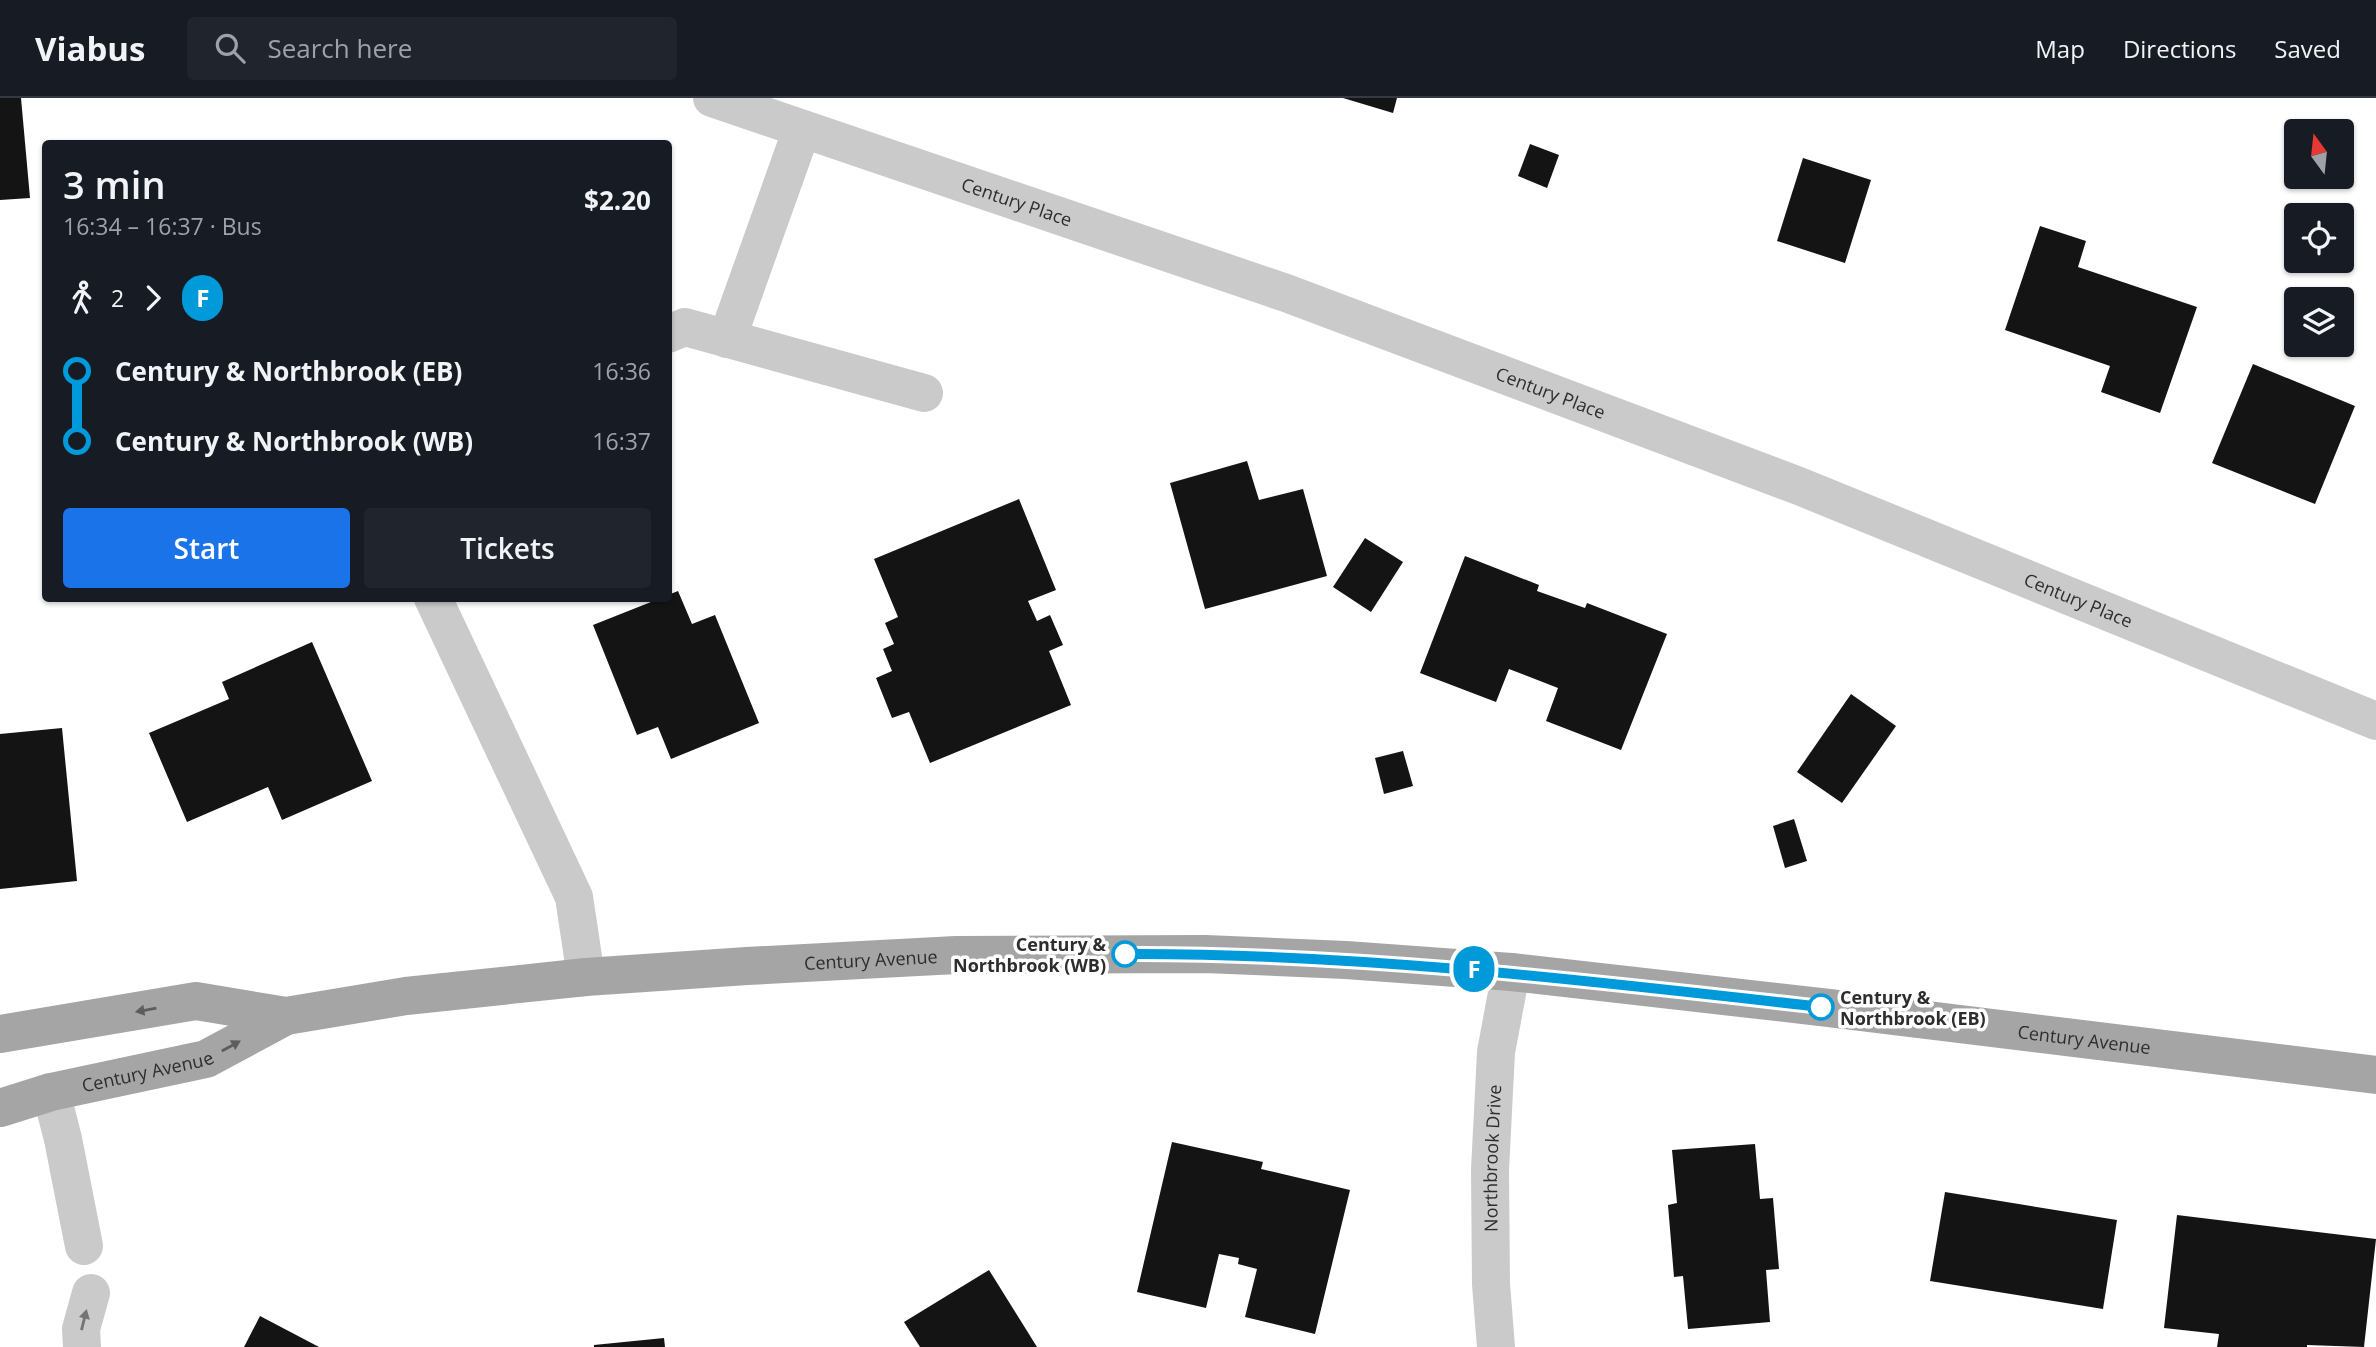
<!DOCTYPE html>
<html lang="en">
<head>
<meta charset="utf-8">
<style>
  :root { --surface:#171b24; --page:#20242c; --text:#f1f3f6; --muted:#9ea1a6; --line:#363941; --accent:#1a73e8 }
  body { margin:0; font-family:"Open Sans",sans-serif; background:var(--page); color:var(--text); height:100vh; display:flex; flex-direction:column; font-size:26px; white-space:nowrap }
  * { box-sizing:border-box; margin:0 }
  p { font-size:23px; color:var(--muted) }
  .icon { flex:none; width:38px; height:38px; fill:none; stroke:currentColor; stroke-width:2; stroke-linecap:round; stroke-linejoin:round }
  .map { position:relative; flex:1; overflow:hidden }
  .details { position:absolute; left:42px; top:42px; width:630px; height:462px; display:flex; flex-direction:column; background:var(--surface); border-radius:7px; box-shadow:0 2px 5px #0004 }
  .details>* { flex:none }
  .badge { padding:0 14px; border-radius:23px; font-size:24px; line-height:46px }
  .needle { width:46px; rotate:345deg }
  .tools { position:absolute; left:2284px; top:21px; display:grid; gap:14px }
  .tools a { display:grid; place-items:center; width:70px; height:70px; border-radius:7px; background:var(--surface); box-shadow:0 2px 5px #0004; font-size:35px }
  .map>.badge { position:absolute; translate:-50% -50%; box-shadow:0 0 0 4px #fff }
  .legs { display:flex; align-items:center; gap:10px; height:77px; padding:0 21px; font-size:23px }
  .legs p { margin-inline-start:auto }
  .summary { display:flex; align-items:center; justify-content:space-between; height:119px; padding:0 21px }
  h1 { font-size:38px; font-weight:600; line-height:52px }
  .cta { display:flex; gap:14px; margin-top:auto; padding:14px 21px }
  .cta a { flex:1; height:80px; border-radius:7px; background:var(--accent); color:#fff; font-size:28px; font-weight:600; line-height:80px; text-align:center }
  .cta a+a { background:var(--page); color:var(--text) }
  ul { padding:0 21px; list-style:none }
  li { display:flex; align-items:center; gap:24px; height:70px; font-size:26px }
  li i { display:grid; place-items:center; width:10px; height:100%; margin:0 9px; background:currentColor }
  li i::after { content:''; width:18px; height:18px; margin:-9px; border:5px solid; border-radius:50%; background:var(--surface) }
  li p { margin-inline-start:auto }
  li:first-child i { background:linear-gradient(#0000 50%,currentColor 0) }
  li:last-child i { background:linear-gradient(currentColor 50%,#0000 0) }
  header { display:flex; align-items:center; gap:42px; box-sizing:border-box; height:98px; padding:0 35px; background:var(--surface); border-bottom:2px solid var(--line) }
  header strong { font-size:33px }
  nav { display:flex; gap:38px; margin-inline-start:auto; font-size:24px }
  .search { width:490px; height:63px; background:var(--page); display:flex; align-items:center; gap:18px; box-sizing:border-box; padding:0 24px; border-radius:7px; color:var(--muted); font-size:26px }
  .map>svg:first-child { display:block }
</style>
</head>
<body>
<header>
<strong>Viabus</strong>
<div class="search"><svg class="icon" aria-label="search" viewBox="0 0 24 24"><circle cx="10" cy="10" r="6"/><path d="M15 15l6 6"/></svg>Search here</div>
<nav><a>Map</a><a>Directions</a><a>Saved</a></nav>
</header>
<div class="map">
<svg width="2376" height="1249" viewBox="0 0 2376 1249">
  <rect width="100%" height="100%" fill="#fff"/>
  <!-- building -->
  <g fill="#141414">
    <path d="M0,0H21L30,100L0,102Z"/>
    <path d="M1343,0H1397L1393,15Z"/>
    <path d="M1530,46L1559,57L1547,90L1518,78Z"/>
    <path d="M1803,60L1871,82L1845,165L1777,143Z"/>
    <path d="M2040,128L2086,143L2078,169L2197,209L2160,315L2101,294L2110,268L2005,232Z"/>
    <path d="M2253,266L2355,308L2315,406L2212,365Z"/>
    <path d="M1247,363L1259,402L1303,391L1327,478L1205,511L1170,385Z"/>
    <path d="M1019,401L1056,492L1028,503L1037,523L1050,517L1063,547L1049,553L1071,607L930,665L909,614L892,620L876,580L892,573L883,551L894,546L885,525L898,519L874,461Z"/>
    <path d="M1365,440L1403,464L1371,514L1333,489Z"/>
    <path d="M1465,458L1539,487L1537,493L1585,510L1587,505L1667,536L1621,652L1546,623L1558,590L1509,571L1496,604L1420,575Z"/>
    <path d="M678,493L692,526L715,517L759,625L671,661L658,629L637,637L593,527L661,500H668V497Z"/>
    <path d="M312,544L372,683L282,722L268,689L187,724L149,635L229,601L222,584Z"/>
    <path d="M1851,596L1896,628L1842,705L1797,674Z"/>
    <path d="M62,630L77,783L0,791V636Z"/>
    <path d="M1403,653L1413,688L1384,696L1375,660Z"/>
    <path d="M1794,721L1807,763L1785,770L1773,728Z"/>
    <path d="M1172,1044L1263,1064L1261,1071L1350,1092L1315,1236L1245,1219L1257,1171L1238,1166L1239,1160L1219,1156L1206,1210L1137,1194Z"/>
    <path d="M1755,1046L1760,1101L1773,1100L1779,1171L1766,1172L1770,1224L1688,1231L1683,1178L1674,1179L1668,1107L1677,1105L1672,1052Z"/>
    <path d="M1945,1094L2117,1122L2103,1211L1930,1183Z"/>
    <path d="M2177,1117L2376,1141L2364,1249L2307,1247V1249H2217L2219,1236L2164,1230Z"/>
    <path d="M989,1172L1037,1249H920L904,1224Z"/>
    <path d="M260,1218L319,1249H244Z"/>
    <path d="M664,1240L665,1249H594V1247Z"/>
  </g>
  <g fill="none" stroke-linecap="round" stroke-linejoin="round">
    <!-- minor -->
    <g stroke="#cacaca" stroke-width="38">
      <path id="s1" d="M712,0L1286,195L1799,388L2376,623"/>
      <path d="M668,236L685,229L924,295"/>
      <path d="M727,241L802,31"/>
      <path d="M433,500L574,799L586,879"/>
      <path d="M51,994L63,1041L84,1148"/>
      <path d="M82,1249L81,1231L91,1195"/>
      <path id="s2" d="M1496,1249L1491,1186L1490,1072L1496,954L1511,874"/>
    </g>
    <!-- major -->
    <g stroke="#a5a5a5" stroke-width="38">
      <path id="s3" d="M0,936L196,903L286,918L406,898L586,879L747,868L956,857L1205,856L1346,862L1511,874L1829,910L2376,977"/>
      <path id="s4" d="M0,1010L51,994L206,961L286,918"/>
    </g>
  </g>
  <!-- one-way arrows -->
  <defs><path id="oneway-solid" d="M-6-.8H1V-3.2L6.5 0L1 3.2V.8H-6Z" transform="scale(1.75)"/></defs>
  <g fill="#5d5d5d">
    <use href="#oneway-solid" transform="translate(146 912) rotate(170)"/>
    <use href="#oneway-solid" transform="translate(231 948) rotate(-29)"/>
  </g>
  <use fill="#747474" href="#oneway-solid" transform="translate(84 1222) rotate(-76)"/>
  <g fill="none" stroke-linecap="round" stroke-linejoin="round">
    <!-- line-1 casing -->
    <g stroke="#fff" stroke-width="16">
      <path id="line-1" d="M1125,856C1359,855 1590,883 1821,909"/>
    </g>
    <!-- line-1 -->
    <use href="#line-1" stroke="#009ada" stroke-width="10"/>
  </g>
  <!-- markers -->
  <g fill="#fff" stroke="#009ada" stroke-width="3.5">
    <circle cx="1125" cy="856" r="12"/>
    <circle cx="1821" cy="909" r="12"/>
  </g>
  <g text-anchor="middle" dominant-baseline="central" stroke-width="7" stroke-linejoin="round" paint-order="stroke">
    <!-- street labels -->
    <g font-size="18" fill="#2d2d2d" stroke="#fff">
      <text stroke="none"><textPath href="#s1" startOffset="322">Century Place</textPath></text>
      <text stroke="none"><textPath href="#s1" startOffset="889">Century Place</textPath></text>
      <text stroke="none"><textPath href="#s1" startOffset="1456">Century Place</textPath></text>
      <text stroke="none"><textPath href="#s3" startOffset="878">Century Avenue</textPath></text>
      <text stroke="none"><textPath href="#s3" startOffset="2096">Century Avenue</textPath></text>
      <text stroke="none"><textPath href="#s4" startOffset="152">Century Avenue</textPath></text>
      <text stroke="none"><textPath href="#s2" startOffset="189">Northbrook Drive</textPath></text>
    </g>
    <!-- stop labels -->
    <g font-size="18" font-weight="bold" fill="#2d2d2d" stroke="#fff" text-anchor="end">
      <text x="1106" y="846">Century &amp;<tspan x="1106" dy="21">Northbrook (WB)</tspan></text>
      <text x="1840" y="899" text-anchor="start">Century &amp;<tspan x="1840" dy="21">Northbrook (EB)</tspan></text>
    </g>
  </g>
</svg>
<div class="tools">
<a><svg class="needle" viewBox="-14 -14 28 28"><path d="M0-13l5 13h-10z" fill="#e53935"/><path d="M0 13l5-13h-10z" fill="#9ea1a6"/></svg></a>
<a><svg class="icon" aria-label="locate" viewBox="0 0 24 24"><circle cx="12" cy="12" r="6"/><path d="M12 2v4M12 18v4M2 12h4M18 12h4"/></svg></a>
<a><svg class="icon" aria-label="layers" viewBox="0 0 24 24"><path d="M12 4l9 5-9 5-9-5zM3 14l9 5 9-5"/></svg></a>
</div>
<b class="badge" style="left:1474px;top:871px;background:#009ada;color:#fff">F</b>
<section class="details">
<div class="summary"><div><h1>3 min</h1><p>16:34 – 16:37 · Bus</p></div><b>$2.20</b></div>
<div class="legs"><svg class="icon" aria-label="walk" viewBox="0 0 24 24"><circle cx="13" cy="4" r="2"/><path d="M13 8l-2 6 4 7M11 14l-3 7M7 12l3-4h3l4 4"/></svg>2<svg class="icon" aria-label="forward" viewBox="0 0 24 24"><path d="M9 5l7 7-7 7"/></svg><b class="badge" style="background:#009ada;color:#fff">F</b></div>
<ul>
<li><i style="color:#009ada"></i><b>Century &amp; Northbrook (EB)</b><p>16:36</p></li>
<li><i style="color:#009ada"></i><b>Century &amp; Northbrook (WB)</b><p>16:37</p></li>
</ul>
<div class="cta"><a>Start</a><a>Tickets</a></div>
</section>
</div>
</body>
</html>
